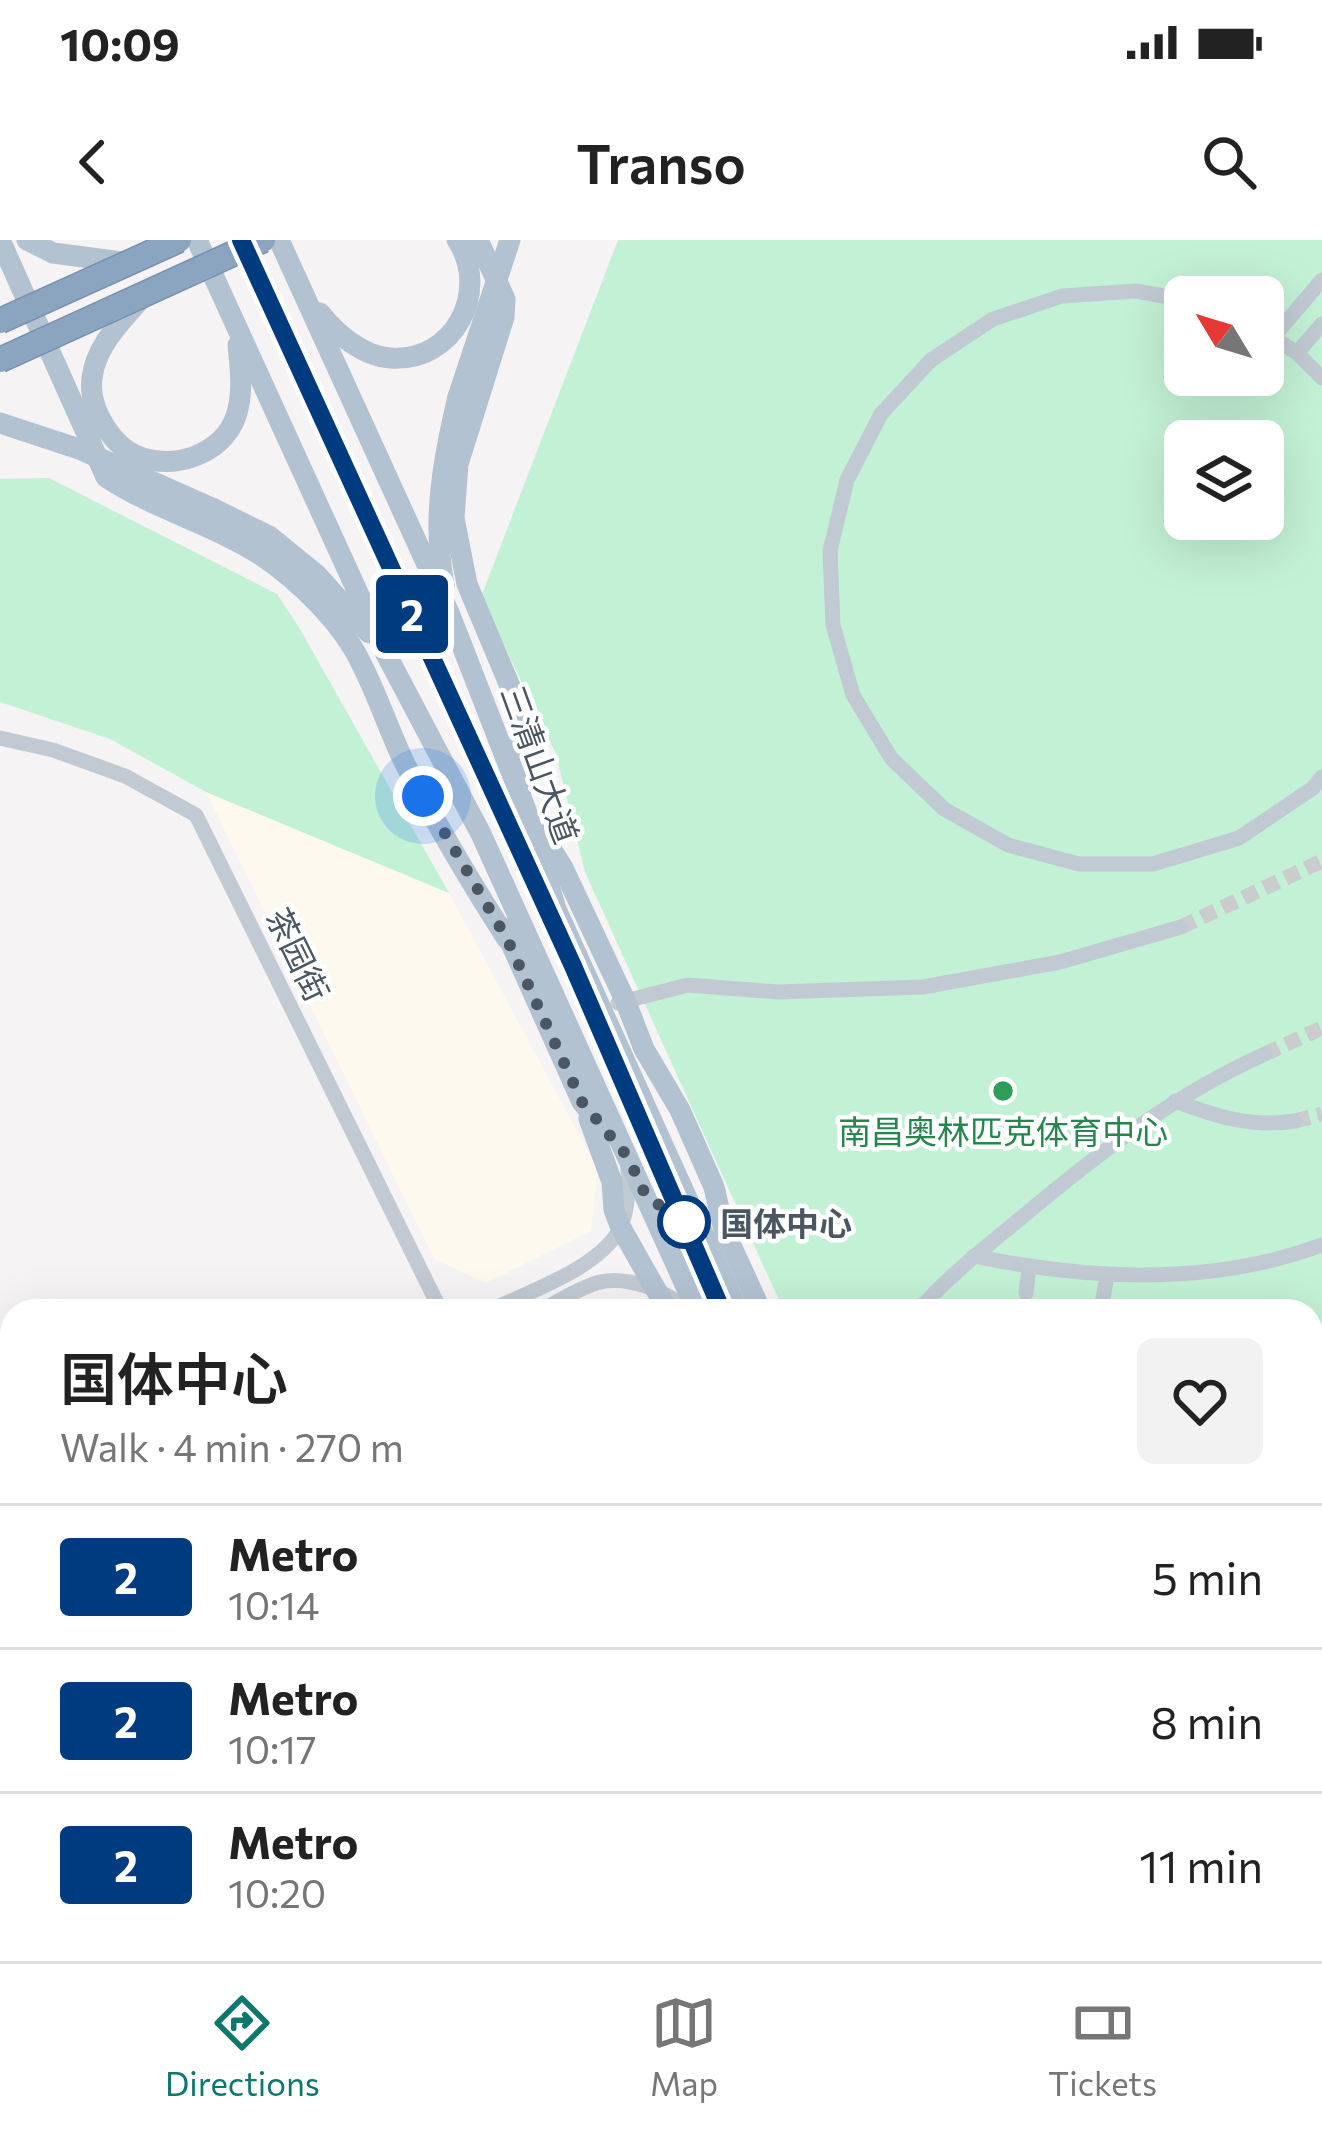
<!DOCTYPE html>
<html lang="en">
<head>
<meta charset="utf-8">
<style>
  :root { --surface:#fff; --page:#f2f2f2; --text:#222; --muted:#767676; --line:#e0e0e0; --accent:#0f766e }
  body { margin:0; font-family:Commissioner,"Noto Sans SC",sans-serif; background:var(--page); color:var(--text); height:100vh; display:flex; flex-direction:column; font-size:45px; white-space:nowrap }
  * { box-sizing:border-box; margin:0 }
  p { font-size:39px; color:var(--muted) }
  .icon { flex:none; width:66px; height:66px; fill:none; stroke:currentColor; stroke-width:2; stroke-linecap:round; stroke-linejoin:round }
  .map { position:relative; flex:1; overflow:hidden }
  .panel { position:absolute; left:0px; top:1059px; width:1323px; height:663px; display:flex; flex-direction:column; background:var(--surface); border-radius:36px 36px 0 0; box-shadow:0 12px 48px #0002 }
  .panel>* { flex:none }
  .badge { padding:0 24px; border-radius:9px; font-size:42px; line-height:78px }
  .needle { width:78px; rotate:308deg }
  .controls { position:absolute; left:1164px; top:36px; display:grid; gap:24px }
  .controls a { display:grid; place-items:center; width:120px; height:120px; border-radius:18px; background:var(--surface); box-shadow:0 12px 48px #0002; font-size:60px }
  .you { position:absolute; width:60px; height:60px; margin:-30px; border:9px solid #fff; border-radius:50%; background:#1a73e8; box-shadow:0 0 0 18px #1a73e833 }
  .map>.badge { position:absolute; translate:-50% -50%; box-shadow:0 0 0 6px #fff }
  .round { display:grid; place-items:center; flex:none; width:126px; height:126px; border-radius:18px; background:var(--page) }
  .overview { display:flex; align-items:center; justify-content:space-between; height:204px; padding:0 60px }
  h1 { font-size:57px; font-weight:600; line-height:90px }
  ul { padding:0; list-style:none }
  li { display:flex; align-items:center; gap:36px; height:144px; padding:0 60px; border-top:3px solid var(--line) }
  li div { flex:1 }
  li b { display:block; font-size:45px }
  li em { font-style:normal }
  li .badge { min-width:132px; font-weight:700; text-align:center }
  .status { display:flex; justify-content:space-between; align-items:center; height:84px; padding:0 60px; background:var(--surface); direction:ltr }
  .status svg { height:33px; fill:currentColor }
  header { display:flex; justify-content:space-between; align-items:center; height:156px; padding:0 60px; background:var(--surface); font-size:54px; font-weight:600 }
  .tabs { display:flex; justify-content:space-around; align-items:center; height:168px; border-top:3px solid var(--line); background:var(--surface); font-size:33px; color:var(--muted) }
  .tabs a { display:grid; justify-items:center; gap:6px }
  .tabs .selected { color:var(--accent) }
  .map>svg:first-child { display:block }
</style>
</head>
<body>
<div class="status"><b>10:09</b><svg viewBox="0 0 49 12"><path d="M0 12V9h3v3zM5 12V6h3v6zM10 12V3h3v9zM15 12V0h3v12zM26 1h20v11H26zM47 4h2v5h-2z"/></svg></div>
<header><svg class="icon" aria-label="back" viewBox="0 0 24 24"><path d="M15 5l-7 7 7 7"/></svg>Transo<svg class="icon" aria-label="search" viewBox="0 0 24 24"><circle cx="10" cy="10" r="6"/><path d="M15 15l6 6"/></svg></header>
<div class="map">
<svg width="1322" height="1721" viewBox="0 0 1322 1721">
  <rect width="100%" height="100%" fill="#f5f3f3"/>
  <!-- commercial -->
  <g fill="#fdf9ef">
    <path d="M206,552L449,653L598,930L591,991L486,1043L434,1019Z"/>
    <path d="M513,1710H737L734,1721H519Z"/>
  </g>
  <!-- green -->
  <g fill="#c3f1d5" fill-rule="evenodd">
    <path d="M618,0H1322V1698L1311,1703V1071H784L585,632L556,514L481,357ZM1185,57H1263V135H1185ZM1185,201H1263V279H1185Z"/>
    <path d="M49,238L277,354L300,389L449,653L206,552L110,499L0,462V239Z"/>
    <path d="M1073,1710H1295L1272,1721H1078Z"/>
  </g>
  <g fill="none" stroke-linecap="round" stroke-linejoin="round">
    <!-- minor-tunnel -->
    <g stroke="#caccce" stroke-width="15" stroke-dasharray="15 8" stroke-linecap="butt">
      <path d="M1181,687L1322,621"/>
      <path d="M1265,814L1322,788"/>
      <path d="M1295,881L1322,874"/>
    </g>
    <!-- minor -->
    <g stroke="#c1cad2" stroke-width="15">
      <path d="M1185,60L1136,51L1062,56L993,79L931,120L881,174L847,240L830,311L833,385L853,455L891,518L944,569L1008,605L1079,624H1153L1239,598L1313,548L1322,537"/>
      <path d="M1263,91L1297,113L1322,138"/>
      <path d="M1274,96L1322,40"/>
      <path d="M1297,113L1322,84"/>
      <path d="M0,498L53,510L125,536L196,575L441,1071"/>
      <path d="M618,763L688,745L778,752L923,747L1060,722L1181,687"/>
      <path d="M1175,861C1215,876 1251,888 1295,881"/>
      <path d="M974,1016C1088,1040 1211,1046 1322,1005"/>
      <path d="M1026,1053L1029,1028"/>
      <path d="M1103,1058L1107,1036"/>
      <path d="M489,1071C528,1052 608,1025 622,983C629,965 628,945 628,926"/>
      <path d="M539,1071C558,1062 580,1047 600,1042C629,1036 668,1051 688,1071"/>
      <path d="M918,1071C948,1036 986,1007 1021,978C1097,914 1174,855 1265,814"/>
      <path d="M1322,1144C1311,1174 1310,1198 1322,1228"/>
      <path d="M1311,1275L1322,1279"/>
      <path d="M0,1296L12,1291"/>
      <path d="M0,1326L12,1320"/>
      <path d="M1311,1557L1322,1549"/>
      <path d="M0,1578L12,1604"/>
      <path d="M61,1710L66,1721"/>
      <path d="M495,1710L500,1721"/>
      <path d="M523,1710L529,1721"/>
      <path d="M660,1710L665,1721"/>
      <path d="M1055,1710L1061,1721"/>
      <path d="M169,1721L192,1710"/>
      <path d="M728,1721L731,1710"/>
    </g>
    <!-- major -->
    <g stroke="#b3c2d1" stroke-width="21">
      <path d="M0,0L106,237C155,270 213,284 262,316C299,341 342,383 361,423C378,456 389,491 405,524C436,584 471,643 507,699"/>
      <path d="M27,0L53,13L129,23"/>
      <path d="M197,0L385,412L481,594L697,1071"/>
      <path d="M279,0L450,375L526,570L556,669L738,1071"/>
      <path d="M478,0L505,59L504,77L458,224L454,278L467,344L517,463L524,545"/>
      <path d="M145,54C124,79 96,104 92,138C88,169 113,209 143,218C181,230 229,210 238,169C243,148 240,126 238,105"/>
      <path d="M320,73C337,94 362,116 390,118C454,123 491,51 457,0"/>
      <path d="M212,268L269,296L317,335L369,393"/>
      <path d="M444,345C432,280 443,220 458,157"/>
      <path d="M542,595L563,628L625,760L644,809L680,870L714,947L724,990L761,1071"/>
      <path d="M504,688L582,862L609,894"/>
      <path d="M589,879L612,942L614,970L621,988L668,1071"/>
      <path d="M958,1710L963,1721"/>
      <path d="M984,1710L989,1721"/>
      <path d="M1028,1710L1033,1721"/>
    </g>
    <!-- highway-bridge casing -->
    <g stroke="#7690ad" stroke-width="27" stroke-linecap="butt">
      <g id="highway-bridge">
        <path d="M0,81L179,0"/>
        <path d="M0,120L263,0"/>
      </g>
    </g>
    <!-- major-bridge -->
    <g stroke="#b3c2d1" stroke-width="21">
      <path d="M458,157L510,0"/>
      <path d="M0,183L79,209L212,268"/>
    </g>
    <!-- highway-bridge -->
    <use href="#highway-bridge" stroke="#8ba5c1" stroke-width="24"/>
  </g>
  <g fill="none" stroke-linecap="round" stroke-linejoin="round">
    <!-- line casing -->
    <g stroke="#fff" stroke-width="27">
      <path id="line" d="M241,0L573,726L722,1071"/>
    </g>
    <!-- line -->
    <use href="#line" stroke="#003b80" stroke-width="18"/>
    <!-- walk -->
    <path stroke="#4a5661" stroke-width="12" stroke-dasharray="0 21.6" d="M423,556L507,699L582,862L628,917L646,956L684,982"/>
  </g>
  <!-- markers -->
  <circle fill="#2e9e5b" stroke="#fff" stroke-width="4.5" cx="1003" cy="851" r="12"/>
  <circle fill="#fff" stroke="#003b80" stroke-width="6" cx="684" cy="982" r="24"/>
  <g text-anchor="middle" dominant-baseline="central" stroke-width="9" stroke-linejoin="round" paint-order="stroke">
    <!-- street labels -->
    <g font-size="33" fill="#4a5661" stroke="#fff">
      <text transform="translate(541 524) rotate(70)">三清山大道</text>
      <text transform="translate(299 714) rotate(64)">茶园街</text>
    </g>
    <!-- leisure labels -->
    <g font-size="33" fill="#27864d" stroke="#fff">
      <text x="1003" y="890">南昌奥林匹克体育中心</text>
    </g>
    <!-- stop labels -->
    <g font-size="33" font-weight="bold" fill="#4a5661" stroke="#fff" text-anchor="start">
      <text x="720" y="982">国体中心</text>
    </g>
  </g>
</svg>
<div class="controls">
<a><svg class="needle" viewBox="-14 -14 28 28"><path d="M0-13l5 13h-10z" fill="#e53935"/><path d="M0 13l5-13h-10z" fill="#767676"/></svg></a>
<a><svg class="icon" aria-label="layers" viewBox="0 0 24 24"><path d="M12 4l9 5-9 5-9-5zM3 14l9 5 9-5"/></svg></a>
</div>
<div class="you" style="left:423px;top:556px"></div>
<b class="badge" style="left:412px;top:374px;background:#003b80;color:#fff">2</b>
<section class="panel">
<div class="overview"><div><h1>国体中心</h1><p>Walk · 4 min · 270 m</p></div><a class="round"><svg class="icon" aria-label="heart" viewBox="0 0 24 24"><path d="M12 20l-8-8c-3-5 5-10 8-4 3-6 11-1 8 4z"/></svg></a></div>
<ul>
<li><span class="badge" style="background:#003b80;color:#fff">2</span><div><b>Metro</b><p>10:14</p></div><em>5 min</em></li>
<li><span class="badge" style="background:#003b80;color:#fff">2</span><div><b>Metro</b><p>10:17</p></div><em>8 min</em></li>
<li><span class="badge" style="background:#003b80;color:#fff">2</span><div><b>Metro</b><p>10:20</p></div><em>11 min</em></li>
</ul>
</section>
</div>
<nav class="tabs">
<a class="selected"><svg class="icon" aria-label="directions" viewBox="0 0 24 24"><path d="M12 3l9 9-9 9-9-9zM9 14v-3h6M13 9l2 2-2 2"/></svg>Directions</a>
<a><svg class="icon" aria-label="map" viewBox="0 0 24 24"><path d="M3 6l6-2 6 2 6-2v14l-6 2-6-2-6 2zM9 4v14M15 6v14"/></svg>Map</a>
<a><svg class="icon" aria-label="tickets" viewBox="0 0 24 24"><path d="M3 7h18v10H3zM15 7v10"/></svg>Tickets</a>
</nav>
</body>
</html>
